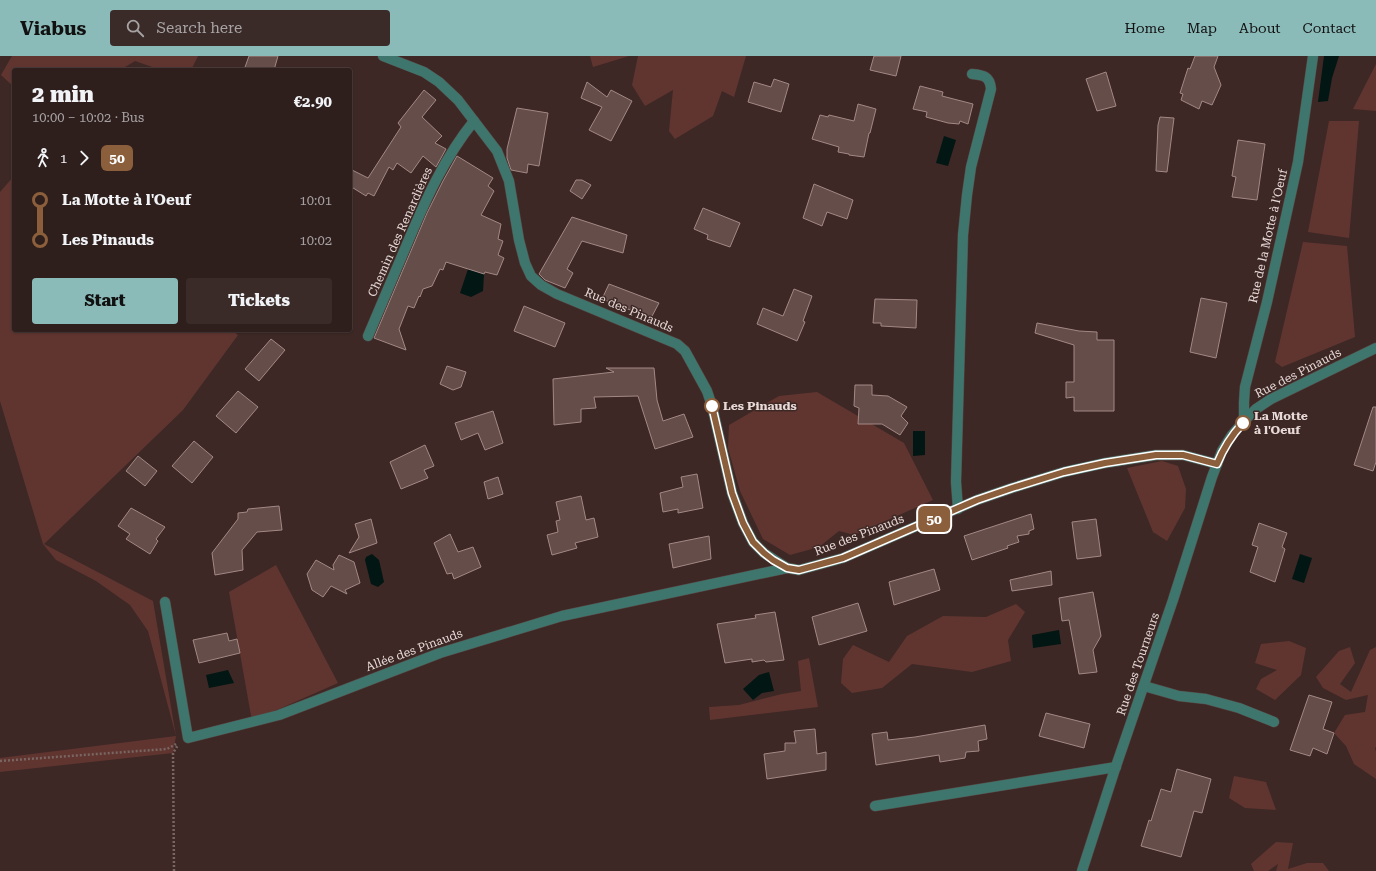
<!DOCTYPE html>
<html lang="en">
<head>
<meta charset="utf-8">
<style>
  :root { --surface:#2e1e1c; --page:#3a2b29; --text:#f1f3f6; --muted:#a7a2a3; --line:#493c3b; --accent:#8bbbb9 }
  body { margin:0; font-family:"Roboto Serif",serif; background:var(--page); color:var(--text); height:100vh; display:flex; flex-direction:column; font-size:15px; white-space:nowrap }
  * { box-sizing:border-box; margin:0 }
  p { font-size:13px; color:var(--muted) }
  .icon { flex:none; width:22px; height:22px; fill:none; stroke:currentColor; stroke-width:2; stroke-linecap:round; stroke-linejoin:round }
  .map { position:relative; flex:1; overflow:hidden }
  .drawer { position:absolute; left:12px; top:12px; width:340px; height:264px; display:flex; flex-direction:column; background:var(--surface); border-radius:4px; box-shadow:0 1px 3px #0004,0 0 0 1px var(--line) }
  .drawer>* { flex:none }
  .badge { padding:0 8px; border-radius:6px; font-size:14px; line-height:26px }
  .map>.badge { position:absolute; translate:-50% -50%; box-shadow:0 0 0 2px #fff }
  .legs { display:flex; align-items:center; gap:6px; height:44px; padding:0 20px; font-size:13px }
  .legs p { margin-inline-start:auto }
  .overview { display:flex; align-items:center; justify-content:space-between; height:68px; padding:0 20px }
  h1 { font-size:22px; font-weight:800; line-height:30px }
  .cta { display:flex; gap:8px; margin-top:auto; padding:8px 20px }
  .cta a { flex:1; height:46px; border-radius:4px; background:var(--accent); color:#111; font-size:16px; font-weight:800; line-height:46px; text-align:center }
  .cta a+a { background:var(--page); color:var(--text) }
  ul { padding:0 20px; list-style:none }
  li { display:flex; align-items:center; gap:14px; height:40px; font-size:15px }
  li i { display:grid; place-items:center; width:6px; height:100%; margin:0 5px; background:currentColor }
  li i::after { content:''; width:10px; height:10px; margin:-5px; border:3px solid; border-radius:50%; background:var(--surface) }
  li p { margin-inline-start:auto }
  li:first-child i { background:linear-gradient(#0000 50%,currentColor 0) }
  li:last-child i { background:linear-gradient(currentColor 50%,#0000 0) }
  header { display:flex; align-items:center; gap:24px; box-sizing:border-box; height:56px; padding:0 20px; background:var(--accent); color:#111 }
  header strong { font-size:19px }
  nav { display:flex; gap:22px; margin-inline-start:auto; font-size:14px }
  .search { width:280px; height:36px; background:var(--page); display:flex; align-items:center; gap:10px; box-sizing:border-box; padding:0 14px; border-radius:4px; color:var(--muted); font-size:15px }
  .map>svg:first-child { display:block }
</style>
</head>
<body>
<header>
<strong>Viabus</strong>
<div class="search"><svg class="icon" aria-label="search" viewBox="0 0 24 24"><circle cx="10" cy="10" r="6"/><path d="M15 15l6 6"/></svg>Search here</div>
<nav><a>Home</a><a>Map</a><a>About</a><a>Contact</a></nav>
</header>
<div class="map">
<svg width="1376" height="815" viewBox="0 0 1376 815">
  <rect width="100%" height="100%" fill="#3d2825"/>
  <!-- green -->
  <g fill="#603530">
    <path d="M12,0H198L191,14H161L135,5L120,14H14V31L1,19Z"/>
    <path d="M590,0H629L593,11Z"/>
    <path d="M638,0H746L734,41L722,35L713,60L675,83L669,75L673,34L645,50L632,29Z"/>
    <path d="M1376,8V55L1353,53Z"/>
    <path d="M1329,65H1359L1349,182L1308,176Z"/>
    <path d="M14,120V274H231L238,279L183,354L44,488L153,545L176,680L173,697L0,716V702L176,680L148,575L130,549L96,525L56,504L43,488L0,345V136Z"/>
    <path d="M1303,186L1347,190L1355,281L1282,311L1275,306Z"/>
    <path d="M817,336L904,387L933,444L854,479L839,475L819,491L790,499L763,483L740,435L728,392L729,369L779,340Z"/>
    <path d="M1162,405L1178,410L1186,433L1185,452L1167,485L1153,476L1127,412Z"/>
    <path d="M276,509L338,627L252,665L229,536Z"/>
    <path d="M1016,548L1025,556L1008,584L1011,605L972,616L912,608L882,632L852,637L841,627L843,603L853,589L889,606L907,580L943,560L986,561Z"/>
    <path d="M1289,585L1306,592L1301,619L1275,644L1256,633L1261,623L1277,614L1255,607L1261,588Z"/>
    <path d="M1350,591L1355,607L1340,628L1351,636L1370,594L1376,591V691L1375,692L1376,696V723L1354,708L1346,690L1334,677L1345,659L1365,656L1368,639L1346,644L1323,632L1316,621L1339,595Z"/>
    <path d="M809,602L818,651L710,664L709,651L739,649L782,638L801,635L798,605Z"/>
    <path d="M1234,720L1266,726L1276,754L1245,752L1229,742Z"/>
    <path d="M1276,786L1293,787L1288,813L1307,807H1323L1329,815H1276L1278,808L1268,815H1254L1251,808Z"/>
  </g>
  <!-- water -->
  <g fill="#021613">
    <path d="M1324,0H1339L1332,22L1328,45L1318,46Z"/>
    <path d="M944,80L956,84L948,110L936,107Z"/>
    <path d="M468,213L484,218L483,235L471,241L460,237Z"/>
    <path d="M913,375H925V399L913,400Z"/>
    <path d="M372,498L379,504L384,526L378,531L371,528L365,504L366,501Z"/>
    <path d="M1300,498L1312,502L1304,527L1292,523Z"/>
    <path d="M1059,574L1061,588L1033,592L1032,579Z"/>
    <path d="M228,614L234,627L209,632L206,619Z"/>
    <path d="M769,616L774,635L762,637L753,644L743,633L759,619Z"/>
  </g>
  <!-- building -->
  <g fill="#654d4a" stroke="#a38986">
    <path d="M249,0H278L274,14H244Z"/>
    <path d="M874,0H901L896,20L870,14Z"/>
    <path d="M1195,0H1218L1214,11L1221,29L1212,49L1202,45L1199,53L1181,44L1183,38L1180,37L1188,12L1190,13Z"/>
    <path d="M1106,16L1116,50L1097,55L1086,23Z"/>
    <path d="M774,23L789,28L781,56L748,46L754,26L771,31Z"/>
    <path d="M587,26L607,41L611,34L632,45L611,85L589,74L602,51L581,42Z"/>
    <path d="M920,30L943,36L942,40L973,48L968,68L960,65L959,68L948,67L926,61L927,56L913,53Z"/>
    <path d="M424,34L436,44L422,61L442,80L435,87L446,93L436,111L423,100L411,117L397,107L393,114L389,111L374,140L368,137L366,140L350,130V113L368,122L401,71L398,67Z"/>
    <path d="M858,48L876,53L870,77H869L864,101L849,99V98L838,96L839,91L812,83L820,59L828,61L829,59L854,65Z"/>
    <path d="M517,52L548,57L539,110L528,108L527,117L511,114L507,102V93Z"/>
    <path d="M1160,61L1174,62L1167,116L1156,115L1158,69Z"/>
    <path d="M1238,84L1265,88L1257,144L1232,141L1236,121L1232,120Z"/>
    <path d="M457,100L493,122L488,130L494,135L481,159L501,168L498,183L503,185L498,199L504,202L497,219L485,216L484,218L446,206L443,214L440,213L432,230L423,233L420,241L419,240L414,252L408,250L399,273L406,294L374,282L427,157L443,125Z"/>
    <path d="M576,124H582L591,129L582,143L570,135Z"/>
    <path d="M814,128L853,144L847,163L827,156L822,170L803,162Z"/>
    <path d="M703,152L740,167L730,191L707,183L708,179L694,173Z"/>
    <path d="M572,161L627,179L623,197L582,185L567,213L573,217L565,232L545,224L539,218Z"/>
    <path d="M609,228L659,247L651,262L602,243Z"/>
    <path d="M794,233L812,240L803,265L805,266L797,285L757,268L763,252L783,260Z"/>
    <path d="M1201,242L1227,247L1216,302L1190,296Z"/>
    <path d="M875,243L917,244L916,272L881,270V267H873Z"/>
    <path d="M524,250L565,267L555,291L514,275Z"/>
    <path d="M1037,267L1079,275L1097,276V284H1114V355H1074V341L1066,342V326H1074V289L1035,277Z"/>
    <path d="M271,283L285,294L259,325L245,313Z"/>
    <path d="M447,310L466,316L461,331L453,334L440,328Z"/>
    <path d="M606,312H654L657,344L663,365L684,358L693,381L655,393L638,340L594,341L596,352L581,353V366L554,369L553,323L614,316Z"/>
    <path d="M855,329H872V339L888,340L907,351L901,360L908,367L900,379L882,368H858L859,352L854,350Z"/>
    <path d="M238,335L258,351L236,377L216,360Z"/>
    <path d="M1373,351H1376V406L1373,415L1354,409Z"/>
    <path d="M493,355L503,387L485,394L478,377L461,384L455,367Z"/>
    <path d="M194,385L213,401L192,427L172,410Z"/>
    <path d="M425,389L434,410L424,414L428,422L401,433L390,406Z"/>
    <path d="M138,400L157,415L145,430L126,415Z"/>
    <path d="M697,418L703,452L678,457V453L663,456L660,437L683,431L681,421Z"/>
    <path d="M498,421L503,438L488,443L484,426Z"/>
    <path d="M581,440L586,464L594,462L598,481L575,487L577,492L552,499L547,479L558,476L556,465L560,464L556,446Z"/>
    <path d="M279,450L282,474L257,476L242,494L243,514L215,519L212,497L238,463V457L247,456L248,453Z"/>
    <path d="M131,452L165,471L156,483L158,485L150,498L126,483L130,478L118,470Z"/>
    <path d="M1031,458L1034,473L1029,475V478L1017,480L1019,486L1007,490L1008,492L972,504L964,480Z"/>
    <path d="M371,463L377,487L349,497L359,481L355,468Z"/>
    <path d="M1096,463L1101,500L1077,503L1072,466Z"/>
    <path d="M1259,467L1287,477L1282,491L1285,493L1275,526L1250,516L1258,491L1252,489Z"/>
    <path d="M450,478L458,496L473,491L481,511L454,523L452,517L447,518L434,487Z"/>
    <path d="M709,480L711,503L673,512L669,488Z"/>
    <path d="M339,499L354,506L360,527L345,534L347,538L331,530L323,541L312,534L307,518L316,504L334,514L333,509Z"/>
    <path d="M934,513L940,534L894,549L889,526Z"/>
    <path d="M1051,515L1052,529L1012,535L1010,524Z"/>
    <path d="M1093,536L1101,580L1093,594L1097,616L1079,618L1069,564L1062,565L1059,542Z"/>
    <path d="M858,547L867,575L819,589L812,561Z"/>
    <path d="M775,556L784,604L766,606L764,604L752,606V603L725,607L717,568L756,562L755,559Z"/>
    <path d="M227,577L229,585L237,583L240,597L199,607L193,584Z"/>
    <path d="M1309,639L1332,646L1323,673L1334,677L1327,698L1313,692L1310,700L1290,694Z"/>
    <path d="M1046,657L1090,668L1084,692L1039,680Z"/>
    <path d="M985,669L987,683L978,685L979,695L966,696L965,702L940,706L939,699L876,709L872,678L887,676L888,684L915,681Z"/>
    <path d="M815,673L817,698L826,696V714L767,723L764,698L785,695V687H796L794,675Z"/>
    <path d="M1177,713L1211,723L1202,757L1194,755L1181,801L1141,790L1149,764L1151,765L1161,733L1171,736Z"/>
  </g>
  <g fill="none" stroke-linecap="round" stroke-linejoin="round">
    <!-- minor casing -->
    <g stroke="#584441" stroke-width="11">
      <g id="minor">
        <path d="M383,0L424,16L439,26L458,44L497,95L509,125L519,184L525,207L531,220L541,229L557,238L677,288L685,295L707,335L712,350L732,437L743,467L753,486L764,497L787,512L799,514L843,502L977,444L1012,432L1064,416L1105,407L1156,399H1183L1217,408"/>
        <path d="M368,280C381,249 394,219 407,188C425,145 444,102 474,65"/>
        <path d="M1244,365V346L1245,331L1267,246L1298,106L1313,0"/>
        <path d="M958,453L956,426L963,179L967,139L971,111L991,33C990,20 983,19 972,18"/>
        <path d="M165,546L188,682L279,659L440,597L562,560L787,512"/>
        <path d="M1144,630L1179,640L1206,643L1239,652L1274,666"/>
        <path d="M875,750L1116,711"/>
        <path d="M1082,815L1114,716L1173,544L1212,421L1222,395L1232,379L1244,365L1256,353L1271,343L1376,292"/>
      </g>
    </g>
    <!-- path -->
    <g stroke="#796663" stroke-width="2.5" stroke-dasharray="2 2" stroke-linecap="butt">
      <path d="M0,705L167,693L176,688"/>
      <path d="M174,815L173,697L178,689"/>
    </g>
    <!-- minor -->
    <use href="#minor" stroke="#3e756c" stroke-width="10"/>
  </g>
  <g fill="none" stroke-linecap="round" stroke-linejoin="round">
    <!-- line-1 casing -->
    <g stroke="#fff" stroke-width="9">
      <path id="line-1" d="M712,350L732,437L743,467L753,486L764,497L773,504L787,512L799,514L843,502L977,444L1012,432L1064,416L1105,407L1156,399H1183L1217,408C1223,393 1231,380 1243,367"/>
    </g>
    <!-- line-1 -->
    <use href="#line-1" stroke="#8b5e3c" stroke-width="6"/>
  </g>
  <!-- markers -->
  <g fill="#fff" stroke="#8b5e3c" stroke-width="2">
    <circle cx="712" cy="350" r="7"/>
    <circle cx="1243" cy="367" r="7"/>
  </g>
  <g text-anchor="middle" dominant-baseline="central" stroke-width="3" stroke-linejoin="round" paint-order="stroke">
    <!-- street labels -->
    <g font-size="12" fill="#e7d9d7" stroke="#3d2825">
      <text transform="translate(400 176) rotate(-66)">Chemin des Renardières</text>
      <text transform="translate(1268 180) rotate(-77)">Rue de la Motte à l'Oeuf</text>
      <text transform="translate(629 254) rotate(23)">Rue des Pinauds</text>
      <text transform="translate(1298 317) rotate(-27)">Rue des Pinauds</text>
      <text transform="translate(859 479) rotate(-21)">Rue des Pinauds</text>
      <text transform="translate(414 594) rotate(-20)">Allée des Pinauds</text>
      <text transform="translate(1138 608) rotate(-71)">Rue des Tourneurs</text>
    </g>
    <!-- stop labels -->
    <g font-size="12" font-weight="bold" fill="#e7d9d7" stroke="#3d2825" text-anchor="start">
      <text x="723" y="350">Les Pinauds</text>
      <text x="1254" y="360">La Motte<tspan x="1254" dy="14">à l'Oeuf</tspan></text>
    </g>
  </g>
</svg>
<b class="badge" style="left:934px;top:463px;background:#8b5e3c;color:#fff">50</b>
<section class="drawer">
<div class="overview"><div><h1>2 min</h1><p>10:00 – 10:02 · Bus</p></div><b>€2.90</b></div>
<div class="legs"><svg class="icon" aria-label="walk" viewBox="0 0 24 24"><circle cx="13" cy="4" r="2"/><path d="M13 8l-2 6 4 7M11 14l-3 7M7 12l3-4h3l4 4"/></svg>1<svg class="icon" aria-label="forward" viewBox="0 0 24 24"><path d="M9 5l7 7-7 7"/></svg><b class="badge" style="background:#8b5e3c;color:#fff">50</b></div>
<ul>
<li><i style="color:#8b5e3c"></i><b>La Motte à l'Oeuf</b><p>10:01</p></li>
<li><i style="color:#8b5e3c"></i><b>Les Pinauds</b><p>10:02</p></li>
</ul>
<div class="cta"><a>Start</a><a>Tickets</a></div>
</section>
</div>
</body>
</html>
